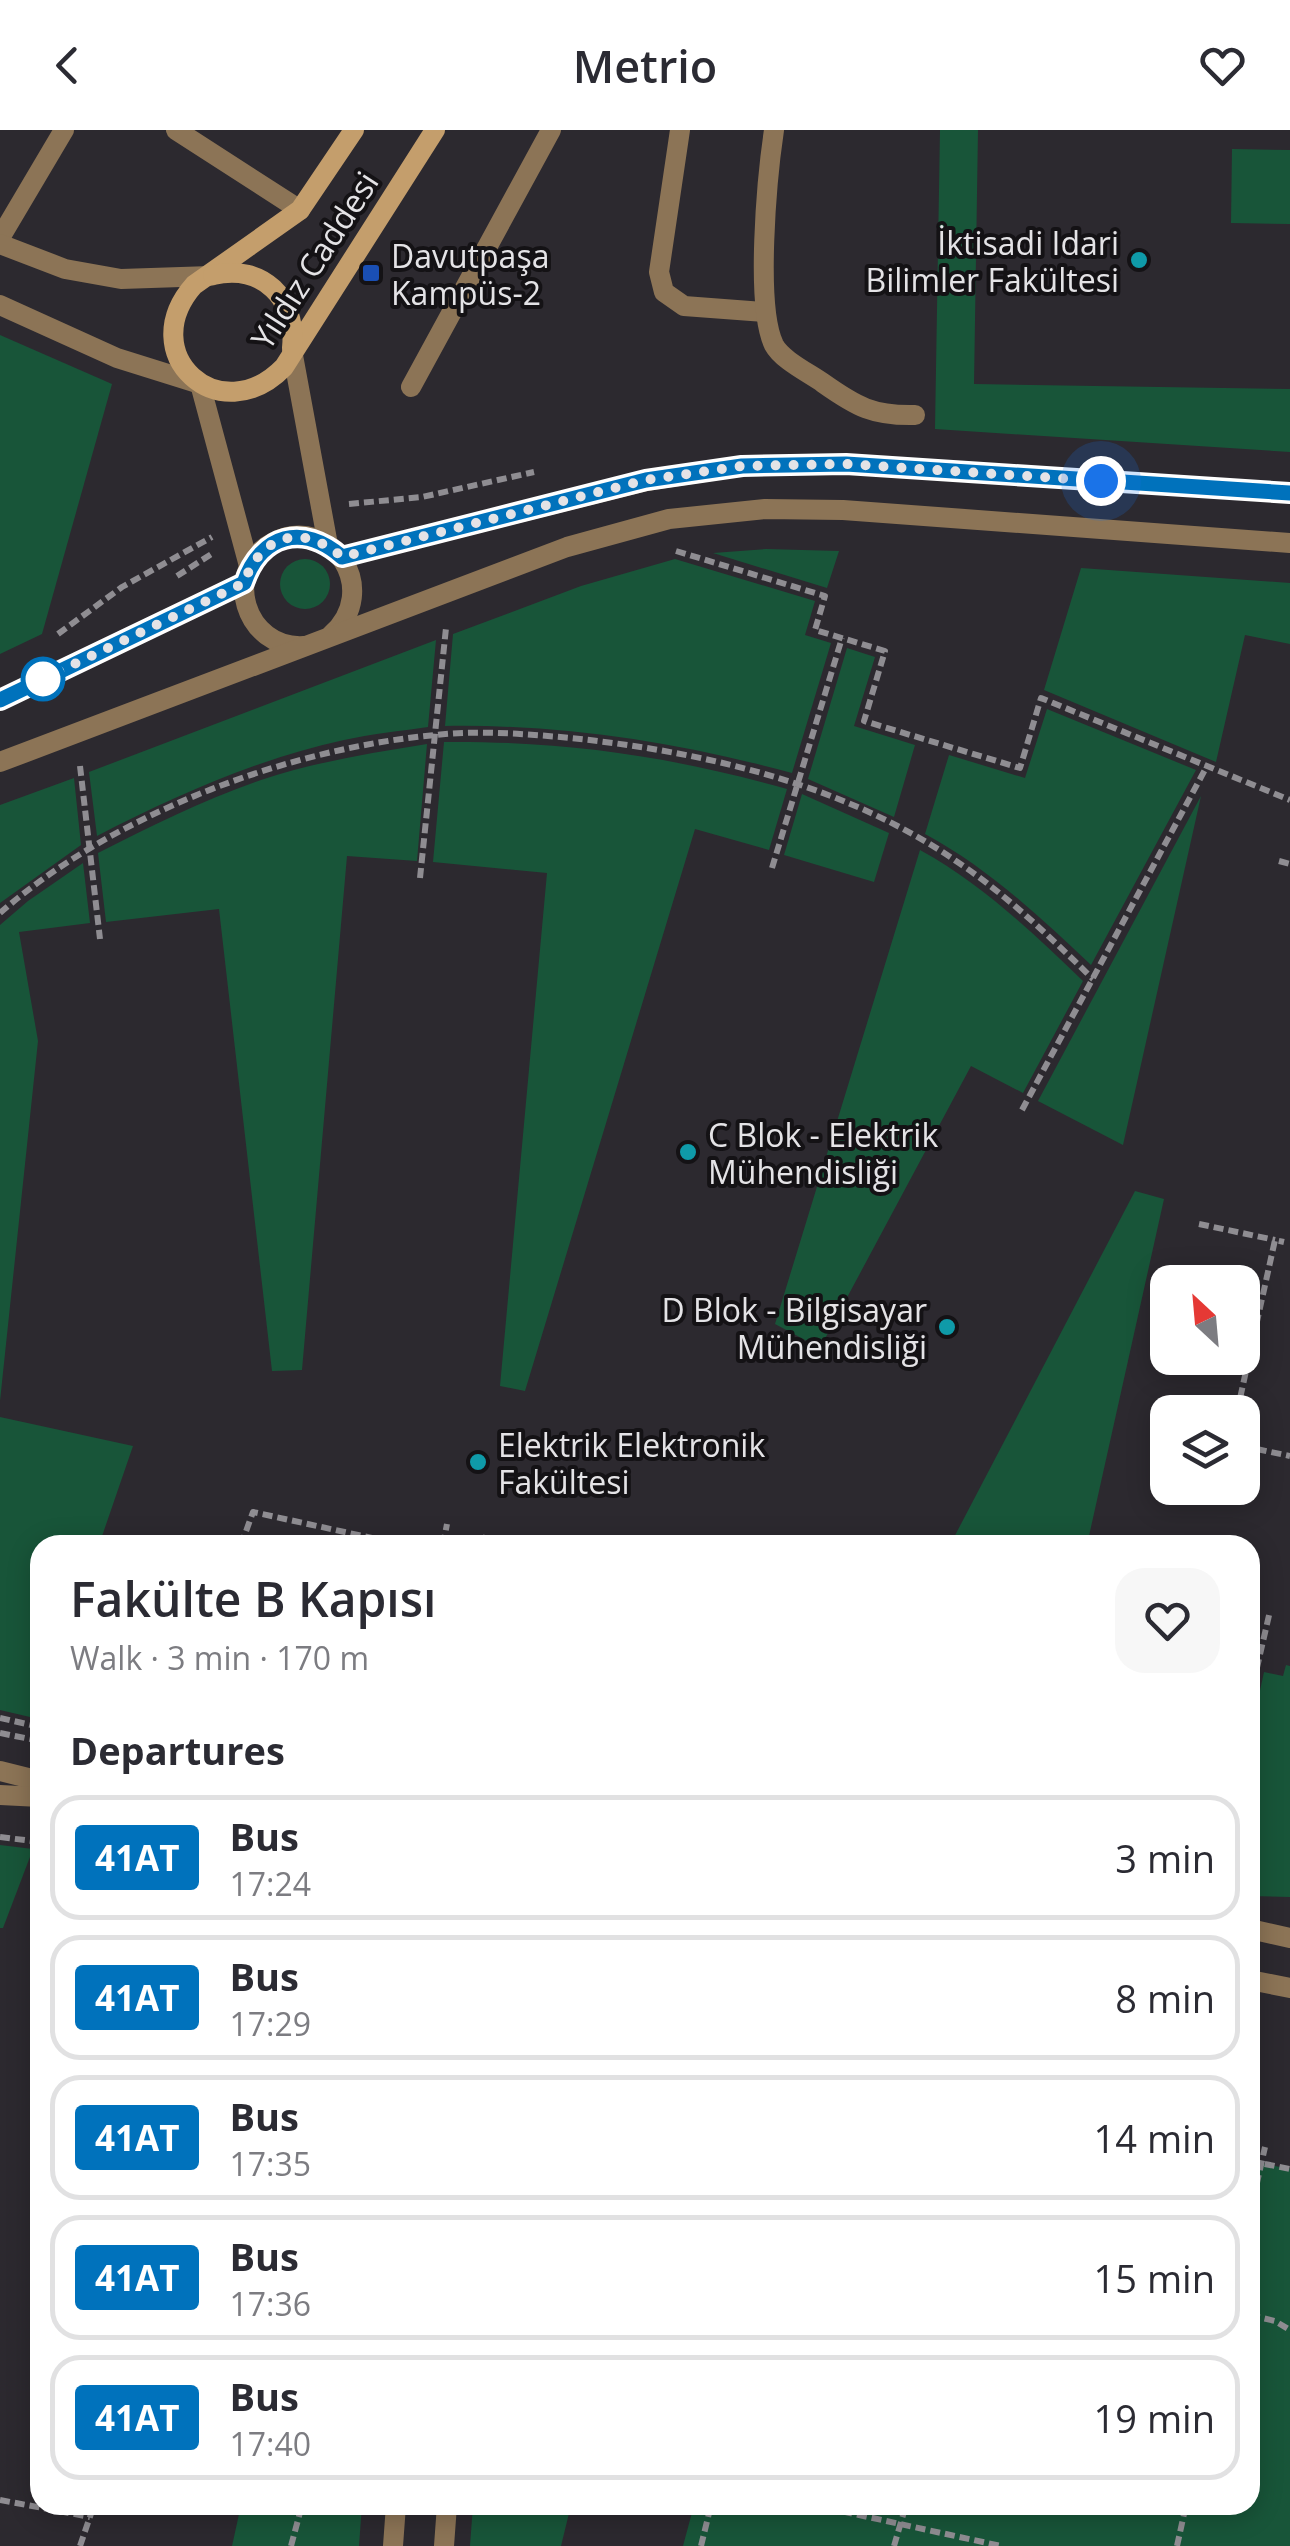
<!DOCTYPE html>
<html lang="en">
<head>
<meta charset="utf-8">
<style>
  :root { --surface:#fff; --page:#f7f7f7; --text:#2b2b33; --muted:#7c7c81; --line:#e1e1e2 }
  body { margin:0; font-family:"Open Sans",sans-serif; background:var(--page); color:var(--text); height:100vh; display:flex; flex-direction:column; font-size:38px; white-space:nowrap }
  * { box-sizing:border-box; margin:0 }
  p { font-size:32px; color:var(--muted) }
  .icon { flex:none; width:55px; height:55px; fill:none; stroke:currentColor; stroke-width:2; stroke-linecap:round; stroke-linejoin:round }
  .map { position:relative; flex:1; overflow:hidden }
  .sheet { position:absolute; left:30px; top:1405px; width:1230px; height:980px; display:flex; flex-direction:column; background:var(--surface); border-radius:30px; box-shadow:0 5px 25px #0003 }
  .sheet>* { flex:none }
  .badge { padding:0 20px; border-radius:8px; font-size:35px; line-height:65px }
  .needle { width:65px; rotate:334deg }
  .tools { position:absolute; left:1150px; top:1135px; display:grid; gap:20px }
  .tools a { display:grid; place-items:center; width:110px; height:110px; border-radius:20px; background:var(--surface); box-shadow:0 5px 25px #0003; font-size:50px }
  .you { position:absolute; width:50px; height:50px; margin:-25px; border:8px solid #fff; border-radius:50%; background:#1a73e8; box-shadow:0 0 0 15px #1a73e833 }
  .map>.badge { position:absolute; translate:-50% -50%; box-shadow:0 0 0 5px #fff }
  h2 { padding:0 40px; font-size:38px; line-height:90px }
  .round { display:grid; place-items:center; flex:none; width:105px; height:105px; border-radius:30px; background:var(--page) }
  .summary { display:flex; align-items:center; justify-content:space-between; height:170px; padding:0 40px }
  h1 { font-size:48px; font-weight:600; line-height:75px }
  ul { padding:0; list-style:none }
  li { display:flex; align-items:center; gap:30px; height:125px; margin:0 20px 15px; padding:0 20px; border:5px solid var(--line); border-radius:30px }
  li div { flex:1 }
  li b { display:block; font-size:38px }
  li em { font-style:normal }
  li .badge { min-width:110px; font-weight:700; text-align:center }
  header { display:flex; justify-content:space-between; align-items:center; height:130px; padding:0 40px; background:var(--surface); font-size:45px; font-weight:600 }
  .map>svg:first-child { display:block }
</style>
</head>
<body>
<header><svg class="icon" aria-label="back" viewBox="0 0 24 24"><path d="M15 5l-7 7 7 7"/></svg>Metrio<svg class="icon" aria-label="heart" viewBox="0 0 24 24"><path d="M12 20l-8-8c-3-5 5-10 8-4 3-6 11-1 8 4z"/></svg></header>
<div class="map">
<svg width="1290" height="2416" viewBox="0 0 1290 2416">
  <rect width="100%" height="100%" fill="#2c292f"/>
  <!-- green -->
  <g fill="#185539">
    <path d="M940,0H978L974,254L1290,259V322L935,299Z"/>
    <path d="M1232,19L1290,20V94L1231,93Z"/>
    <path d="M0,205L112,254L42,504L0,524Z"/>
    <path d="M766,419L839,421L827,458L713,423Z"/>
    <path d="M675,429L815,471L805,505L831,513L792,643C677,612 564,594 445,596L453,504L581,456Z"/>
    <circle cx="305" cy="454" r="25"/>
    <path d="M1081,438L1290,453V514L1245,505L1216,632L1044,560Z"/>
    <path d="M436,510L428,597C400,601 371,604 344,610C257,629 175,666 97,706L89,642Z"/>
    <path d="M847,518L875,527L854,596L915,615L894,687L808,649Z"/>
    <path d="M1047,579L1196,640L1091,835C1039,786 988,738 925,704L949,625L1025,648Z"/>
    <path d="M444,612C566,611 669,626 787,659L769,720L695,699L525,1261L500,1256L547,743L433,732Z"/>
    <path d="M427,614L417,731L347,726L302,1240L272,1241L219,779L106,792L98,723C151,696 205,669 261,650C315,632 371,623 427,614Z"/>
    <path d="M74,648L81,715L0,773V675Z"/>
    <path d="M802,664L889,703L874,752L784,725Z"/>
    <path d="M1201,666L1123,1015L1038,971Z"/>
    <path d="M920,720C982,754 1032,802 1083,851L1023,963L971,936L820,1218L775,1194Z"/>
    <path d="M83,733L90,793L19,802L38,911L0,1271V795L28,771Z"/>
    <path d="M1135,1061L1164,1069L1087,1415H950Z"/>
    <path d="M0,1287L133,1316L99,1415H40V1557L30,1587L0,1580Z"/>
    <path d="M1286,1535L1290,1536V1767L1250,1766V1606L1264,1542L1283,1546Z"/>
    <path d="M0,1715L33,1719L3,1798H0Z"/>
    <path d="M1250,2031L1290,2039V2416H683L694,2375H1250Z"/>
    <path d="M241,2375H362L359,2416H232Z"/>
    <path d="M473,2375H571L561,2416H470Z"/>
  </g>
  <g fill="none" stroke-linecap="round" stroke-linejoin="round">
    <!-- path -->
    <g stroke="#8f8d92" stroke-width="6" stroke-dasharray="10 5" stroke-linecap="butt">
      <path d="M349,374L422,367L534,342"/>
      <path d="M676,421L825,466L815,500L885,521L864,591L1020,638L1041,568L1290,670"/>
      <path d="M177,446L213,423"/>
      <path d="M58,504L122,457L212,407"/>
      <path d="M80,636L100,809"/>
      <path d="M1279,731L1290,734"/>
      <path d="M772,738L842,508"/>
      <path d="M420,748L446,498"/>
      <path d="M0,783C113,684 286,619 435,605C480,600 526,604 571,608C704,622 844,654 956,731C1007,765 1050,807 1093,849"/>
      <path d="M1022,980L1207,636"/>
      <path d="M1199,1094L1275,1110"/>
      <path d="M1237,1282L1275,1110L1284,1112"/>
      <path d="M1242,1316L1290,1326"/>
      <path d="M241,1415L253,1382L404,1415"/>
      <path d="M443,1415L447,1394"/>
      <path d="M484,1415L487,1402"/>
      <path d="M1250,1568L1270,1481"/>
      <path d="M0,1588L40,1597"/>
      <path d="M35,1596L40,1582"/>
      <path d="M0,1603L40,1611"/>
      <path d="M0,1707L40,1712"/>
      <path d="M1250,2031L1290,2039"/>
      <path d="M1250,2084L1265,2017"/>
      <path d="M1250,2185L1275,2191L1290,2200"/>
      <path d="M0,2370L90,2387"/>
      <path d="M813,2375L1001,2416"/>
      <path d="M80,2416L94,2375"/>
      <path d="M291,2416L302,2375"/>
      <path d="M701,2416L711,2375"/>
      <path d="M894,2416L906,2375"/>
      <path d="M1177,2416L1186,2375"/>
    </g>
    <!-- service -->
    <g stroke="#8c7456" stroke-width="20">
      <path d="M680,0L659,142L664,162L684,176L765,182"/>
      <path d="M774,0C767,47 755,176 774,215C782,230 809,243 823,253C857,277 873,286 915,285"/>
      <path d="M411,257L551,0"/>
    </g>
    <!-- minor -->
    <g stroke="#8c7456" stroke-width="20">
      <path d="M176,0L300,80"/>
      <path d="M0,108L64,0"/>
      <path d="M292,220L328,415"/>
      <path d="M200,254L249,436"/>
      <path d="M342,427L646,351L742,336L846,334L1290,363"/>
      <path d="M304,516C245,520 220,439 274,412C332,383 382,461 331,505"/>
      <path d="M0,570L243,453"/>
      <path d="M0,632L567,417L669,389L765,379L843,380L1290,413"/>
      <path d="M0,1641L40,1651"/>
      <path d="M0,1665L40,1667"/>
      <path d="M1250,1799L1290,1808"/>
      <path d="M1250,1850L1290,1858"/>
      <path d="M393,2416L396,2375"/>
      <path d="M444,2416L447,2375"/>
    </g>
    <!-- tertiary -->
    <g stroke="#8c7456" stroke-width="20">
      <path d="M0,114L65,139L121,149L211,146"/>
      <path d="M0,175L117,228L200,254"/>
    </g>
    <!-- secondary -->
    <g stroke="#c49e6c" stroke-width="20">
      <path d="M354,0L300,80L194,155C133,224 220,303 284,237L435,0"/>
      <path d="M213,145C263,134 297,168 292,218"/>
    </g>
  </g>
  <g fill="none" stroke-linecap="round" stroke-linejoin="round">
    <!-- line casing -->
    <g stroke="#fff" stroke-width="22">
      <path id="line" d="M0,570L244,453C261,404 303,393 342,427L646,350L742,336L846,334L1290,363"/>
    </g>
    <!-- line -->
    <use href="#line" stroke="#0072bc" stroke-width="15"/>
    <!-- walk -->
    <path stroke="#e4e3e6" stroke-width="10" stroke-dasharray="0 18" d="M43,549L244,453C261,404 303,393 342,427L646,350L742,336L846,334L1101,351"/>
  </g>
  <!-- markers -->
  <g fill="#0f9aa8" stroke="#141215" stroke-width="4">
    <circle cx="1139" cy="130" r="10"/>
    <circle cx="688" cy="1022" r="10"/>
    <circle cx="947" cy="1197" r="10"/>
    <circle cx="478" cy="1332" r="10"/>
  </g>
  <rect fill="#1a4fb4" stroke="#141215" stroke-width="4" x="361" y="133" width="20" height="20" rx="5"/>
  <circle fill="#fff" stroke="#0072bc" stroke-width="5" cx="43" cy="549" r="20"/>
  <g text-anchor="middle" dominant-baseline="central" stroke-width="8" stroke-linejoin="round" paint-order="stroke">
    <!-- poi labels -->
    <g font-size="32" fill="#e4e3e6" stroke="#141215" text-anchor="start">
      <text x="1119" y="112" text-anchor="end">İktisadi Idari<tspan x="1119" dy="37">Bilimler Fakültesi</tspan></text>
      <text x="391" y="125">Davutpaşa<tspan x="391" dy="37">Kampüs-2</tspan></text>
      <text x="708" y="1004">C Blok - Elektrik<tspan x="708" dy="37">Mühendisliği</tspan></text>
      <text x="927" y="1179" text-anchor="end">D Blok - Bilgisayar<tspan x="927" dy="37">Mühendisliği</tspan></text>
      <text x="498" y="1314">Elektrik Elektronik<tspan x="498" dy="37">Fakültesi</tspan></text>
    </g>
    <!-- street labels -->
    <g font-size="32" fill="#e4e3e6" stroke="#141215">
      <text transform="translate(314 130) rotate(-57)">Yıldız Caddesi</text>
    </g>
  </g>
</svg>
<div class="tools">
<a><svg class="needle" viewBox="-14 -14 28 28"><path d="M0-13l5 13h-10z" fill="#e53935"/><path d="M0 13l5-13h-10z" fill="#7c7c81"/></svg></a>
<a><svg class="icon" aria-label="layers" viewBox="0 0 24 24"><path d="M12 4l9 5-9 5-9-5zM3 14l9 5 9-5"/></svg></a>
</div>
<div class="you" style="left:1101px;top:351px"></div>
<section class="sheet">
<div class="summary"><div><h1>Fakülte B Kapısı</h1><p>Walk · 3 min · 170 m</p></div><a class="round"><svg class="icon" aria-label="heart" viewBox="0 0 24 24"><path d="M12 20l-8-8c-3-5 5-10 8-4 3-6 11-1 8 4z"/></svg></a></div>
<h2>Departures</h2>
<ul>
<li><span class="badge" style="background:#0072bc;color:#fff">41AT</span><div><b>Bus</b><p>17:24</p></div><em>3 min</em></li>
<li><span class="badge" style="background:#0072bc;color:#fff">41AT</span><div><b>Bus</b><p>17:29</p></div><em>8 min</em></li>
<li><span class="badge" style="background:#0072bc;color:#fff">41AT</span><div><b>Bus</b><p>17:35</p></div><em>14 min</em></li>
<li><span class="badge" style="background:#0072bc;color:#fff">41AT</span><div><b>Bus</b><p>17:36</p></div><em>15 min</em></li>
<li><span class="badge" style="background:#0072bc;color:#fff">41AT</span><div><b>Bus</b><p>17:40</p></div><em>19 min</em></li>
</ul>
</section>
</div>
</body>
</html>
